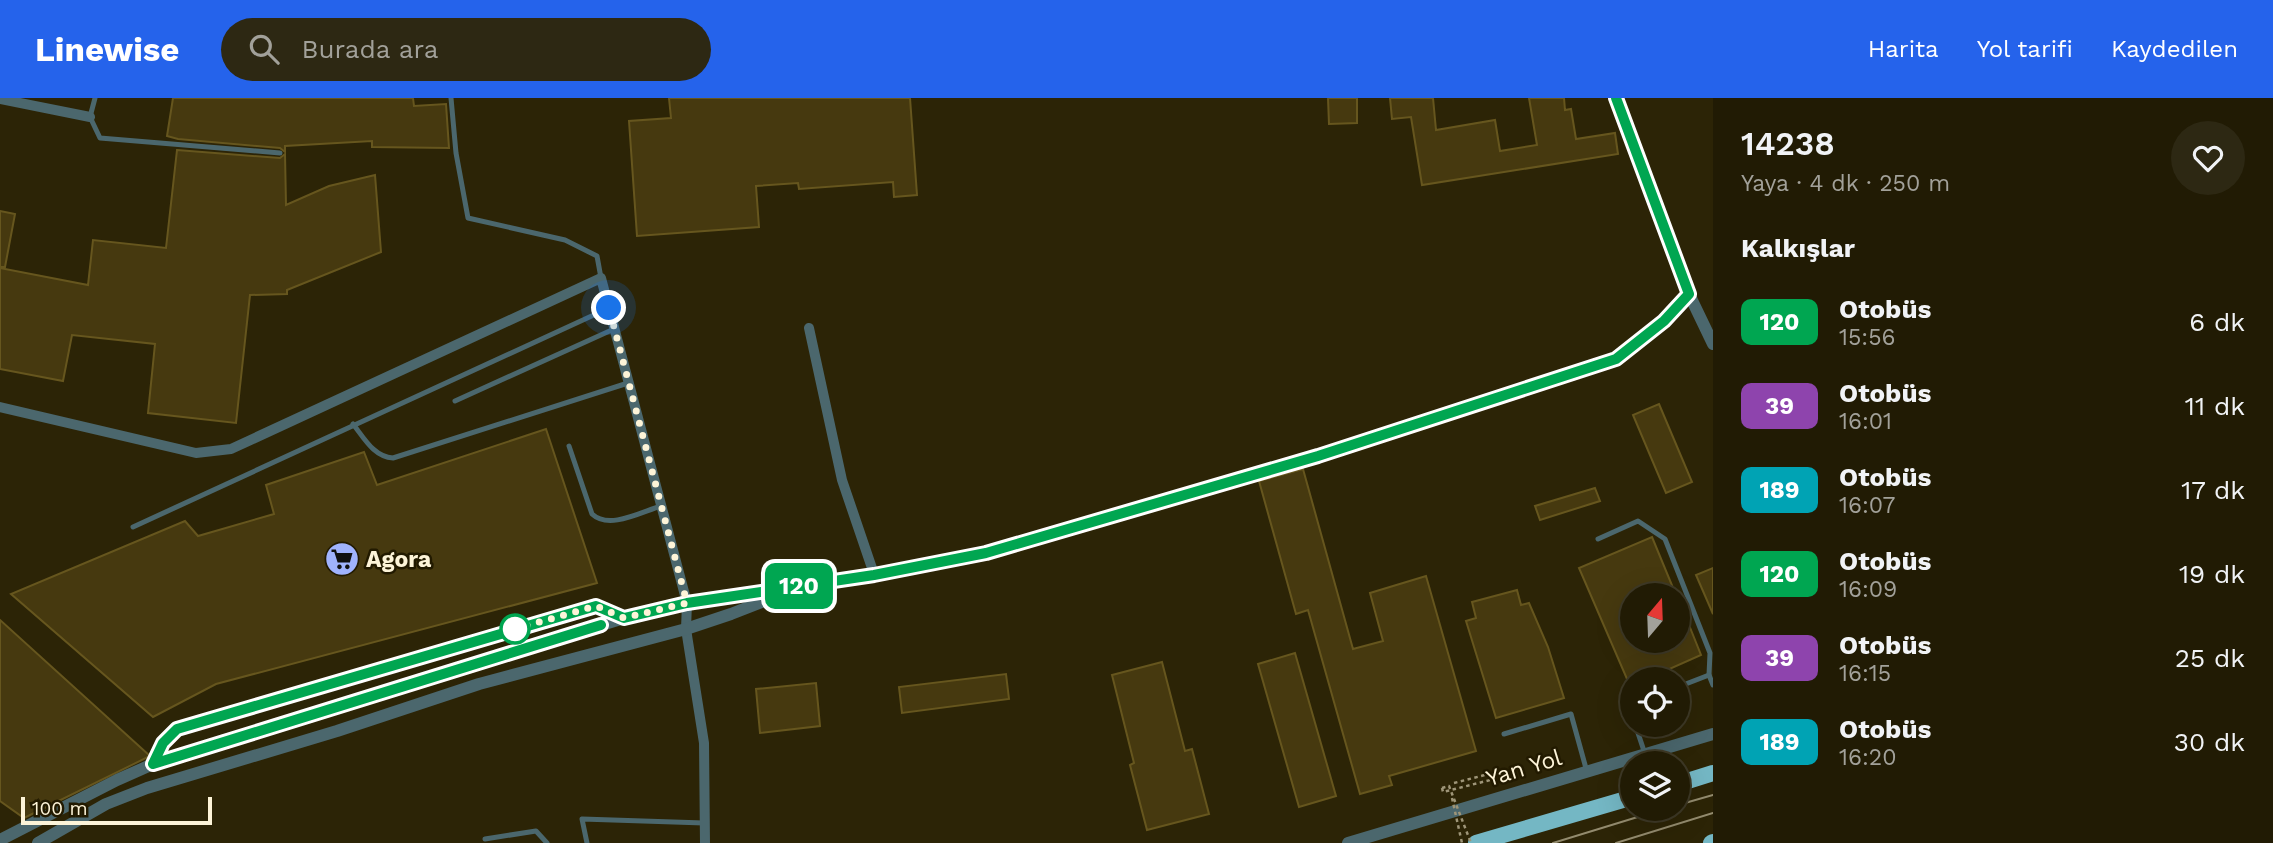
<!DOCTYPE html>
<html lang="tr">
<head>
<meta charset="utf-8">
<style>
  :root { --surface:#211b04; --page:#2d2813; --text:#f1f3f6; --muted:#a2a19a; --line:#3e3926; --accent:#2563eb }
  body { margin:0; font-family:"Work Sans",sans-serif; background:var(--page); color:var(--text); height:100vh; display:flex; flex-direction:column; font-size:26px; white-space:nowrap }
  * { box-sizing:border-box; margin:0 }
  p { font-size:23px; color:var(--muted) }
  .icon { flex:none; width:38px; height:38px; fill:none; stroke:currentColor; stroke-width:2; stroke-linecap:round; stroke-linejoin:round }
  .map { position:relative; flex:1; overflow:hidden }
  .sheet { display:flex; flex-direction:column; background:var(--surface); width:560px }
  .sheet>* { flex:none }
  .badge { padding:0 14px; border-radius:10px; font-size:24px; line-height:46px }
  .needle { width:46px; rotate:19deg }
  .buttons { position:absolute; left:1620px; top:485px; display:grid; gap:14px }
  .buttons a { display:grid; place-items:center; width:70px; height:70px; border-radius:50%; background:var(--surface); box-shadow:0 7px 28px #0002,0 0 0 2px var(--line); font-size:35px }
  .scale { position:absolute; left:21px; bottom:18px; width:191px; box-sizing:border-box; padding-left:7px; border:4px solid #fdf4d8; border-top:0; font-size:19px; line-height:24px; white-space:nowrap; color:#fdf4d8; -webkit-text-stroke:5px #221a00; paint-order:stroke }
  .you { position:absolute; width:35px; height:35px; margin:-18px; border:5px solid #fff; border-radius:50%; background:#1a73e8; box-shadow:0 0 0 10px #1a73e833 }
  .map>.badge { position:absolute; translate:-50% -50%; box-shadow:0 0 0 4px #fff }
  h2 { padding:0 28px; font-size:26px; line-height:63px }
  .round { display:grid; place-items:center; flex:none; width:74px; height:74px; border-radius:37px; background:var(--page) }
  .overview { display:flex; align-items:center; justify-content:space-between; height:119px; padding:0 28px }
  h1 { font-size:33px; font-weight:600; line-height:52px }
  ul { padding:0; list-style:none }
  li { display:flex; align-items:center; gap:21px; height:84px; padding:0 28px }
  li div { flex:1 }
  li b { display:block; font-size:26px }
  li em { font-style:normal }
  li .badge { min-width:77px; font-weight:700; text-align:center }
  header { display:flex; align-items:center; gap:42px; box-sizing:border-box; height:98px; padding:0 35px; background:var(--accent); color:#fff }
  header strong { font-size:33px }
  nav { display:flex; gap:38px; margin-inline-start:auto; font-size:24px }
  .search { width:490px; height:63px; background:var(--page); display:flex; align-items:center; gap:18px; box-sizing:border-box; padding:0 24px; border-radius:38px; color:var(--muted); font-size:26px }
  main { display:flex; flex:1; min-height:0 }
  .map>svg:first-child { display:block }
</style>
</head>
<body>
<header>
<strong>Linewise</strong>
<div class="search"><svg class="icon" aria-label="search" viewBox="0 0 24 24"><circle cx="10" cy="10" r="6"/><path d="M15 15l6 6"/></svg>Burada ara</div>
<nav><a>Harita</a><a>Yol tarifi</a><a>Kaydedilen</a></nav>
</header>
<main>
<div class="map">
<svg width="1713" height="745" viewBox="0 0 1713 745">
  <rect width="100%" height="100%" fill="#2c2406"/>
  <!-- building -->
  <g fill="#46390f" stroke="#66561e" stroke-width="2">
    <path d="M173,0H413L414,8L446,6L449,50L372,49V43L285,48V54L280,50L178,41L167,38Z"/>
    <path d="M669,0H910L917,97L894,99L893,84L799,91L798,85L756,88L759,129L637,138L629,23L671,20Z"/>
    <path d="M1328,0H1357V25L1329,26Z"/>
    <path d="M1390,0H1433L1436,32L1495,22L1500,53L1537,47L1529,0H1564L1565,12L1571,11L1576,41L1615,35L1618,56L1422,87L1411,19L1392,21Z"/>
    <path d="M177,52L280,60L285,56L286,107L329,88L375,77L381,154L287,192V196L250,197L236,325L148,315L155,246L72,237L63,283L0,271V170L88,187L93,142L166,150Z"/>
    <path d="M0,113L15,116L5,169H0Z"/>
    <path d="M1659,306L1692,384L1666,395L1633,317Z"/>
    <path d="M546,331L597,485L216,586L153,619L11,496L185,423L198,438L274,416L266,387L364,354L377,387Z"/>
    <path d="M1303,371L1353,551L1383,543L1370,495L1426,478L1476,653L1389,678L1392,687L1360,696L1308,512L1296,516L1259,383Z"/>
    <path d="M1595,390L1600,403L1540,422L1535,408Z"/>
    <path d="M1652,439L1676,497H1633V542H1678L1679,502L1701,557L1647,581H1627L1579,470Z"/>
    <path d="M1713,470V516L1696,477Z"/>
    <path d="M1517,492L1521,507L1529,505L1548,549L1564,600L1496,620L1466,523L1476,520L1472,504Z"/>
    <path d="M0,522L150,658L24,720L0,703Z"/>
    <path d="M1295,555L1336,698L1299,709L1258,566Z"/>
    <path d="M1162,564L1185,653L1192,651L1209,716L1147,732L1130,667L1134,665L1112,577Z"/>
    <path d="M1006,576L1009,601L902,615L899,589Z"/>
    <path d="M816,585L820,628L760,635L756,591Z"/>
  </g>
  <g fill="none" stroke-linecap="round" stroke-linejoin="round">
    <!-- path -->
    <g stroke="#9e9578" stroke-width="2.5" stroke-dasharray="3.5 3.5" stroke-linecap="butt">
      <path d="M1454,685L1504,672L1507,684"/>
      <path d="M1442,690L1443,694L1506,678"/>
    </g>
    <!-- service -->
    <g stroke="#4b676d" stroke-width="5">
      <path d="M95,0L90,19L100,40L280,55"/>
      <path d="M451,0L456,55L468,120L565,142L597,158L601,180"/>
      <path d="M455,303L614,231"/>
      <path d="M353,326C364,340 374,359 393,360L628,285"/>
      <path d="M569,348L592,416C609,432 641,414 661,408"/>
      <path d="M133,429L609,210"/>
      <path d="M1598,441L1638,423L1665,441L1710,555L1709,577L1713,587"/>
      <path d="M1678,589L1709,577"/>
      <path d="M1633,606L1629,608L1633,619"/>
      <path d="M1635,626L1645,656"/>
      <path d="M1504,636L1571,616L1587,674"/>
      <path d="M154,663L163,645L177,631L596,507L621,518"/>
      <path d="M485,741L536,733L547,745"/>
      <path d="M587,745L582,721L704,725"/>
    </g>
    <!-- minor -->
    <g stroke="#4b676d" stroke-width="10">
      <path d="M0,1L90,19"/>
      <path d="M809,230L842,382L874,476"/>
      <path d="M0,309L196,355L231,351L601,180L687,505L686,531L704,645L705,745"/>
      <path d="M802,488L986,455L1318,358L1616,261L1664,223L1689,196"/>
    </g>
    <!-- tertiary -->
    <g stroke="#4b676d" stroke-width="12">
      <path d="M1616,0L1689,196L1713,246"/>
      <path d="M0,742L117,682L153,666L624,520L687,505L802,488"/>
      <path d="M38,745L106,706L147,690L337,633L479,586L686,531L731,516L782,496"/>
      <path d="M1348,745L1713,636"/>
    </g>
    <!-- trunk -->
    <g stroke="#74b7c4" stroke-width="16">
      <path d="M1678,686L1713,675"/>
      <path d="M1476,745L1633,699"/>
      <path d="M1711,745L1713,744"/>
    </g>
    <!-- tram -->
    <g stroke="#938b6e" stroke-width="2">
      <path d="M1678,707L1713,697"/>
      <path d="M1553,745L1667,710"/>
      <path d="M1616,745L1713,715"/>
    </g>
    <!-- path-bridge -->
    <g stroke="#9e9578" stroke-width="2.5" stroke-dasharray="3.5 3.5" stroke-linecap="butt">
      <path d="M1442,690L1449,688L1471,745"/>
      <path d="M1452,700L1462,745"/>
    </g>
  </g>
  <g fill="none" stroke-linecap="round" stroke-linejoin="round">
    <!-- line casing -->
    <g stroke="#fff" stroke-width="16">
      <path id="line" d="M601,527L153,666L163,645L177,631L596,508L624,520L687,505L874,477L986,455L1318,358L1616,261L1664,223L1689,196L1616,0"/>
    </g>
    <!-- line -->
    <use href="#line" stroke="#00a651" stroke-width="10"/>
    <!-- walk -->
    <path stroke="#fdf4d8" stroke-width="7" stroke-dasharray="0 12.6" d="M515,531L596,508L624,520L687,505L609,210"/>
  </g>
  <!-- icons -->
  <defs>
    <g id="supermarket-disc" transform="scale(1.75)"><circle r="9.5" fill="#a0b3fd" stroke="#221a00"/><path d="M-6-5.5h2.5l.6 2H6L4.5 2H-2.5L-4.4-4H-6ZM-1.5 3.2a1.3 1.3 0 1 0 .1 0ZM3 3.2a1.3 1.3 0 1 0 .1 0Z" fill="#111"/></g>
  </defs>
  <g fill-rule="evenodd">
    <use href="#supermarket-disc" x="342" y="461"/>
  </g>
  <!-- markers -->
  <circle fill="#fff" stroke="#00a651" stroke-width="3.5" cx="515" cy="531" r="14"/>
  <g text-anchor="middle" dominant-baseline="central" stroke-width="5" stroke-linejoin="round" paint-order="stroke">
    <!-- poi labels -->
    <g font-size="23" font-weight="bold" fill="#fdf4d8" stroke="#221a00" text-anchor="start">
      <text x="366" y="461">Agora</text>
    </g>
    <!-- street labels -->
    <g font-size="23" fill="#fdf4d8" stroke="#221a00">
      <text transform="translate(1524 670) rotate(-17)">Yan Yol</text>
    </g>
  </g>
</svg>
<div class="buttons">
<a><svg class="needle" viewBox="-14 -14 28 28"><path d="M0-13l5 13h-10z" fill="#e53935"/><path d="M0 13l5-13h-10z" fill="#a2a19a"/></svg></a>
<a><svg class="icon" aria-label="locate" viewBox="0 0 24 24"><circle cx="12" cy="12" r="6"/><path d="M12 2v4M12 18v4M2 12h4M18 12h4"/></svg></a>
<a><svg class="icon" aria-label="layers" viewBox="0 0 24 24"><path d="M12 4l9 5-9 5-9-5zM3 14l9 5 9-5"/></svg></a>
</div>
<div class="scale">100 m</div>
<div class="you" style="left:609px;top:210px"></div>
<b class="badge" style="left:799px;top:488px;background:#00a651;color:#fff">120</b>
</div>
<section class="sheet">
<div class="overview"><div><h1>14238</h1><p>Yaya · 4 dk · 250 m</p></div><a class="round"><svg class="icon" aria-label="heart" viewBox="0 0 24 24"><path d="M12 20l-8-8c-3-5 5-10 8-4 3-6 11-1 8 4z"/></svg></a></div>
<h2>Kalkışlar</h2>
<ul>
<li><span class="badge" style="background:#00a651;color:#fff">120</span><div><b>Otobüs</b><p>15:56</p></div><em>6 dk</em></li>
<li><span class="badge" style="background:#8e44ad;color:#fff">39</span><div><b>Otobüs</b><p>16:01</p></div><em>11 dk</em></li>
<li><span class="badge" style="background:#00a3b4;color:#fff">189</span><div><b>Otobüs</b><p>16:07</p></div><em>17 dk</em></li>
<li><span class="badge" style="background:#00a651;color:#fff">120</span><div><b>Otobüs</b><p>16:09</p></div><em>19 dk</em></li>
<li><span class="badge" style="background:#8e44ad;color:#fff">39</span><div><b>Otobüs</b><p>16:15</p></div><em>25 dk</em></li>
<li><span class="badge" style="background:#00a3b4;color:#fff">189</span><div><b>Otobüs</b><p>16:20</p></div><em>30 dk</em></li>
</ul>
</section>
</main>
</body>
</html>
